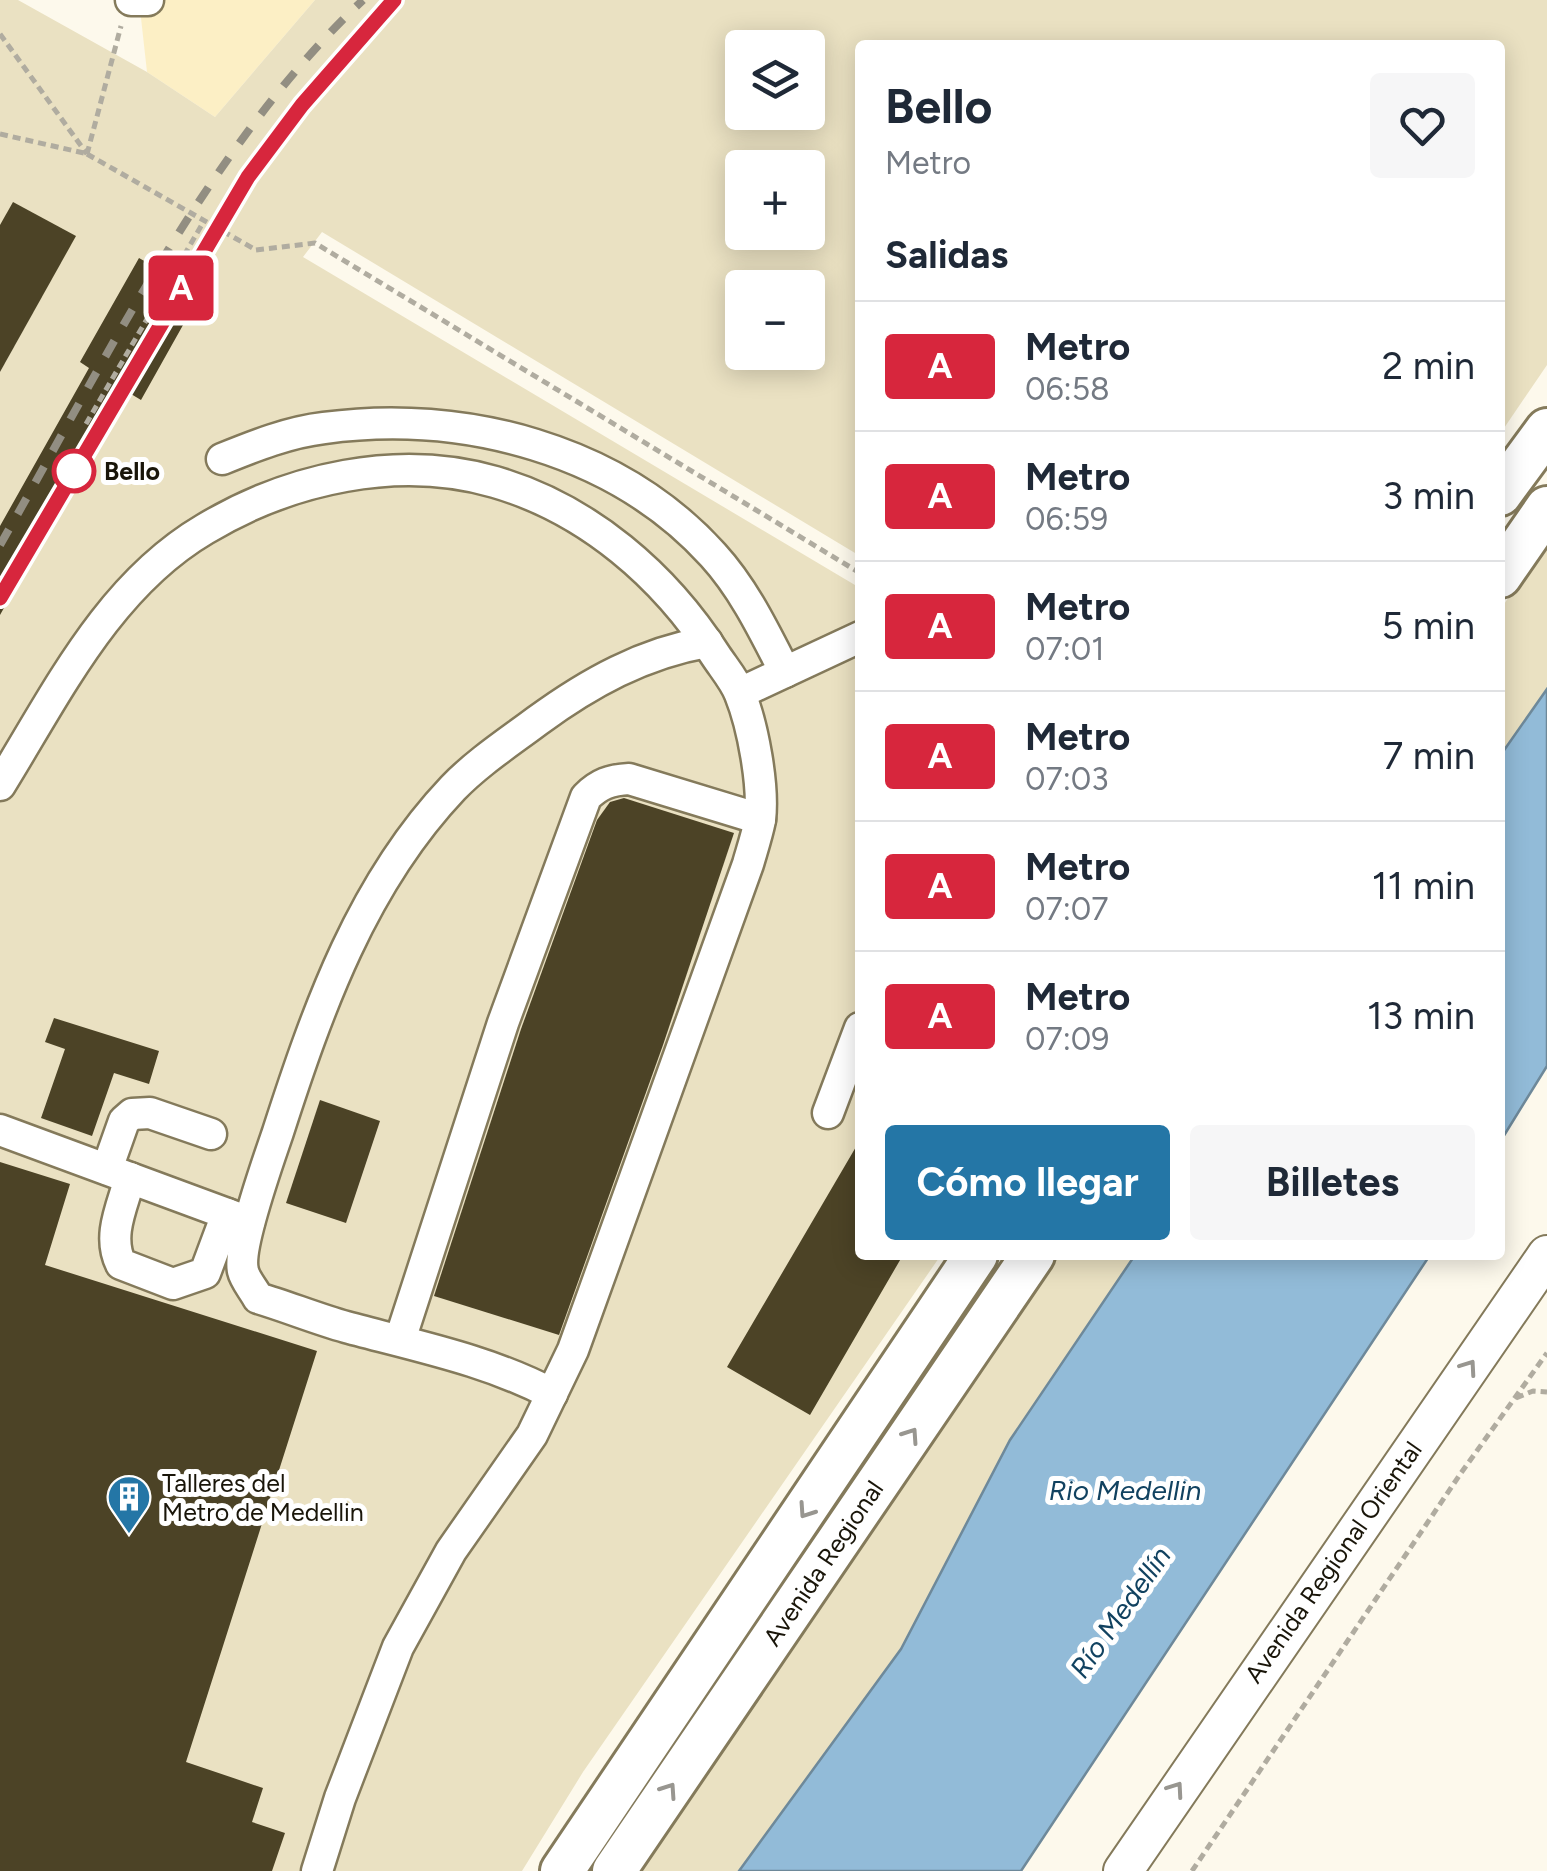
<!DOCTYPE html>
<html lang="es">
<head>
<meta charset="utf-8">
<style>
  :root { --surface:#fff; --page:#f6f6f7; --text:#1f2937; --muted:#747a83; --line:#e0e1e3; --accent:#2476a6 }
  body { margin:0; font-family:Figtree,sans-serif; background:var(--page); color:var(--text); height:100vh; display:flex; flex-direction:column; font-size:38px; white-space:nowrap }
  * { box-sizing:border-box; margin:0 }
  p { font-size:32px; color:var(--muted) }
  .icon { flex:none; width:55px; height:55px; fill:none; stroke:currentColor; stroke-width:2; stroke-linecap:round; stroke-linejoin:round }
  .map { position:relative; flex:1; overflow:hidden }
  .drawer { position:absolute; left:855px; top:40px; width:650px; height:1220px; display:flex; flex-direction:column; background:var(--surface); border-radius:10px; box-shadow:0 5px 25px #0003 }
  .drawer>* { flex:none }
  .badge { padding:0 20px; border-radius:8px; font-size:35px; line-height:65px }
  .fabs { position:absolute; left:725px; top:30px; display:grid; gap:20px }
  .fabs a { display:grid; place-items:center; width:100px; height:100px; border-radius:10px; background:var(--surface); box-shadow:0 5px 25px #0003; font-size:50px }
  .map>.badge { position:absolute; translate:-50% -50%; box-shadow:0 0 0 5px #fff }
  h2 { padding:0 30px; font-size:38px; line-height:90px }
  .round { display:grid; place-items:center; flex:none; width:105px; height:105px; border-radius:10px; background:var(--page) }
  .head { display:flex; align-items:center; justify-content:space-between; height:170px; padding:0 30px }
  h1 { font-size:48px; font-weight:700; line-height:75px }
  .primary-button { display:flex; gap:20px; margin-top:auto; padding:20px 30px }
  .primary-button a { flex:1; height:115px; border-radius:10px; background:var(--accent); color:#fff; font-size:40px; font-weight:700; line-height:115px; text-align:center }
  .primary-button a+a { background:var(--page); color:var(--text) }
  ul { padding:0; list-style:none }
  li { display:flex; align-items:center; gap:30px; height:130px; padding:0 30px; border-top:2px solid var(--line) }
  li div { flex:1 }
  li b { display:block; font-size:38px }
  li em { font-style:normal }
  li .badge { min-width:110px; font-weight:700; text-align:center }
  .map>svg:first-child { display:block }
</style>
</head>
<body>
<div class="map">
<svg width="1547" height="1871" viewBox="0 0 1547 1871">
  <rect width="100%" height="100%" fill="#fdf9ec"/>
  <!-- built -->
  <path fill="#fcefc5" d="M139,0H315L215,117L147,72Z"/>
  <!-- green -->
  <g fill="#eae1c2" fill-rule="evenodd">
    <path d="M0,0H18L147,72L215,117L315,0H1547V365L1500,434V45H860V556L322,232L303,257L860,588V1255H941L583,1772L522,1871H0V372L75,236L0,225ZM742,48H808V112H742ZM742,168H808V232H742ZM742,288H808V352H742Z"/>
    <path d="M1547,541V689L1500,756V610Z"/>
    <path d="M1056,1255H1135L1010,1440L901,1649L739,1871H634Z"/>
  </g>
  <!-- water -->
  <g fill="#92bbd8" stroke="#6e899a" stroke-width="2.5">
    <path d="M1547,689V1066L1500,1142V756Z"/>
    <path d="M1135,1255H1430L1021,1871H739L901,1649L1010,1440Z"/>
  </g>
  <!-- building -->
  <g fill="#4c4326">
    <path d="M13,202L76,236L0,372V225Z"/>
    <path d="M139,258L201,293L141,400L126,391L0,615V526L89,368L80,362Z"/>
    <path d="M624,798L734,833L663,1045L559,1335L434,1296L521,1029L597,820L610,802Z"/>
    <path d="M54,1018L159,1051L149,1084L114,1073L92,1136L41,1118L65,1049L45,1042Z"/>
    <path d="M320,1100L380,1121L346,1223L286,1203Z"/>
    <path d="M860,1140V1255H903L810,1415L727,1367Z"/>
    <path d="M0,1162L70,1184L45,1265L317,1351L186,1762L263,1788L252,1822L285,1833L272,1871H0Z"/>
  </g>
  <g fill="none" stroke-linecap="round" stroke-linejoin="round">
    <!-- minor casing -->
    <g stroke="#847a5b" stroke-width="35">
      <g id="minor">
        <path d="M131,0H148"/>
        <path d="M222,459C254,446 289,432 324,428C463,409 617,449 713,555C744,589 764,631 785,672"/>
        <path d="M740,693L860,637"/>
        <path d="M0,785C57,693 108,586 205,529C290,478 398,454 495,482C588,509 665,576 716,656C724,668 735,681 740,694C753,726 764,786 760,820C757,835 752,850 748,864L573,1350L532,1435L451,1551L398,1647L340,1798L317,1871"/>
        <path d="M828,1113L860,1028"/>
        <path d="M0,1130L249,1222"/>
        <path d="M107,1169L124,1121L132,1114L150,1113L211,1134"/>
        <path d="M130,1178C122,1207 107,1236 121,1264L173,1284L205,1273L227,1214"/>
        <path d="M400,1340L503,1023L586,797C599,784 610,780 629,779L760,819"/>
        <path d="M552,1394C488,1360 416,1346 346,1327C317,1319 288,1307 258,1298C254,1290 245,1280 243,1271C237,1247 269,1159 278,1132C318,1008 362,884 453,788C477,763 509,742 537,721C589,683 643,653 707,642"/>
      </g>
    </g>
    <!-- major casing -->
    <g stroke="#847a5b" stroke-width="42">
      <path id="major" d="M1123,1871L1547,1255"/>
    </g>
    <!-- highway casing -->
    <g stroke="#847a5b" stroke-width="48">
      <g id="highway">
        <path d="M1500,494L1547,430"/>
        <path d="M1500,576L1547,508"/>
        <path d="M562,1871L976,1255"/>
        <path d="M614,1871L1033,1255"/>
      </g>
    </g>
    <!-- path -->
    <g stroke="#b0aca0" stroke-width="5" stroke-dasharray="8 5" stroke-linecap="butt">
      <path d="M0,34L87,154"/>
      <path d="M0,134L84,153"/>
      <path d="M87,154L121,26"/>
      <path d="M256,250L315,243L860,573"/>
      <path d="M86,424L204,221"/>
      <path d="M1516,1398L1533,1391L1547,1392"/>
      <path d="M1192,1871L1461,1473L1547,1353"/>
    </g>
    <!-- minor -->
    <use href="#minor" stroke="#fff" stroke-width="30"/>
    <!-- major -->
    <use href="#major" stroke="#fff" stroke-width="38"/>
    <!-- highway -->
    <use href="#highway" stroke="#fff" stroke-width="42"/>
    <!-- rail -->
    <g stroke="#928e82" stroke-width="8" stroke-dasharray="18 18" stroke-linecap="butt">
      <path d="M0,545C105,362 208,146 363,0"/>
      <path d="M0,598L248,177L302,105L394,0"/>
    </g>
    <!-- path-bridge -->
    <path stroke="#b0aca0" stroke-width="5" stroke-dasharray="8 5" stroke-linecap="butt" d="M87,154L256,250"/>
  </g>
  <!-- one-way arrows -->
  <defs><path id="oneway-chevron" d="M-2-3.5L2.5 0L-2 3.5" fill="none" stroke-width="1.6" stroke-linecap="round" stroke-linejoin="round" transform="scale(2.5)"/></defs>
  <g stroke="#989690">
    <use href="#oneway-chevron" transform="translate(1469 1367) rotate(-55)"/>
    <use href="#oneway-chevron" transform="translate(911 1435) rotate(-56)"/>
    <use href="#oneway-chevron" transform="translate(806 1511) rotate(124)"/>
    <use href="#oneway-chevron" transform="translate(1176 1789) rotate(-55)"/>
    <use href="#oneway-chevron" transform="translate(669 1790) rotate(-56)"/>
  </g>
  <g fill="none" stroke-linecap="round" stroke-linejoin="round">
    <!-- line casing -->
    <g stroke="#fff" stroke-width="22">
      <path id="line" d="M0,598L248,177L302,105L394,0"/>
    </g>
    <!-- line -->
    <use href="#line" stroke="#d7263d" stroke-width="15"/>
  </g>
  <!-- icons -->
  <defs>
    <g id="building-pin" transform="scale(2.25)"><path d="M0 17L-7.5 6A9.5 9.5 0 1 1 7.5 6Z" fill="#2476a6" stroke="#fff"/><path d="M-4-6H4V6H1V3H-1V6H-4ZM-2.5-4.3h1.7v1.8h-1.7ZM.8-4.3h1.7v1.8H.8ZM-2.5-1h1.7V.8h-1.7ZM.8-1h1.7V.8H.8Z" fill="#fff"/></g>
  </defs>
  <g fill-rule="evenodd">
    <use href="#building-pin" x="129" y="1497"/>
  </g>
  <!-- markers -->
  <circle fill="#fff" stroke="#d7263d" stroke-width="5" cx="74" cy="471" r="20"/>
  <g text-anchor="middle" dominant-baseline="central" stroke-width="10" stroke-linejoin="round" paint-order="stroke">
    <!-- stop labels -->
    <g font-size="25" font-weight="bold" fill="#191509" stroke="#fff" text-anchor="start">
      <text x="104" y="471">Bello</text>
    </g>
    <!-- poi labels -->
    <g font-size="25" fill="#191509" stroke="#fff" text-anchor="start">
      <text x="162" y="1483">Talleres del<tspan x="162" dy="29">Metro de Medellin</tspan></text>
    </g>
    <!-- street labels -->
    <g font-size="25" fill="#191509" stroke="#fff">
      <text transform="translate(1333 1562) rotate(-55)">Avenida Regional Oriental</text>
      <text transform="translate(823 1563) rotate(-56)">Avenida Regional</text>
    </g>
    <!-- water labels -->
    <g font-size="28" font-style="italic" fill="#114260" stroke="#fff">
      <text x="1125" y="1490">Rio Medellin</text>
      <text transform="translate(1120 1612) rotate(-55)">Río Medellín</text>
    </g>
  </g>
</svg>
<div class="fabs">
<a><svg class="icon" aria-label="layers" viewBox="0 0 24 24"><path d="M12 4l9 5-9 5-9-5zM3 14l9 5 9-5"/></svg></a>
<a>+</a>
<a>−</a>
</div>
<b class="badge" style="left:181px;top:288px;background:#d7263d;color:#fff">A</b>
<section class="drawer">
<div class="head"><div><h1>Bello</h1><p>Metro</p></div><a class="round"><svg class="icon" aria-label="heart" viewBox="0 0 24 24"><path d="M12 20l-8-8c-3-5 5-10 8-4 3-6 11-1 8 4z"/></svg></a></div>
<h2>Salidas</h2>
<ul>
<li><span class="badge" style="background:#d7263d;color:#fff">A</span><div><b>Metro</b><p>06:58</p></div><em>2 min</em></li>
<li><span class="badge" style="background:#d7263d;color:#fff">A</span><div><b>Metro</b><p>06:59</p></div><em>3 min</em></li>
<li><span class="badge" style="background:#d7263d;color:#fff">A</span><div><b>Metro</b><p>07:01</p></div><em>5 min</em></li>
<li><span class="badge" style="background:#d7263d;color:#fff">A</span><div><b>Metro</b><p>07:03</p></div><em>7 min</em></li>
<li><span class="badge" style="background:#d7263d;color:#fff">A</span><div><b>Metro</b><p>07:07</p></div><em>11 min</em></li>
<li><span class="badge" style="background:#d7263d;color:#fff">A</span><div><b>Metro</b><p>07:09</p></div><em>13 min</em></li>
</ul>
<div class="primary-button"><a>Cómo llegar</a><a>Billetes</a></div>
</section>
</div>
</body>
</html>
